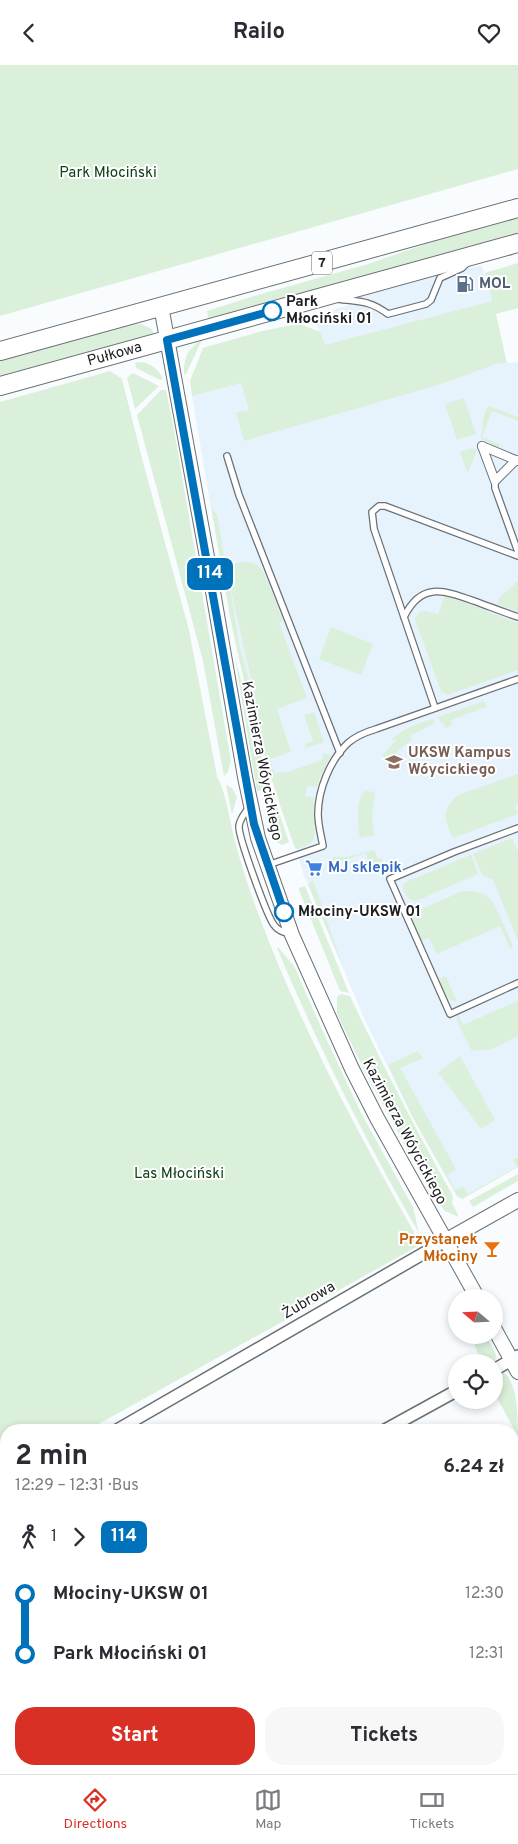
<!DOCTYPE html>
<html lang="en">
<head>
<meta charset="utf-8">
<style>
  :root { --surface:#fff; --page:#f7f7f7; --text:#2b2b33; --muted:#7c7c81; --line:#e1e1e2; --accent:#d93025 }
  body { margin:0; font-family:Overpass,sans-serif; background:var(--page); color:var(--text); height:100vh; display:flex; flex-direction:column; font-size:19px; white-space:nowrap }
  * { box-sizing:border-box; margin:0 }
  p { font-size:16px; color:var(--muted) }
  .icon { flex:none; width:28px; height:28px; fill:none; stroke:currentColor; stroke-width:2; stroke-linecap:round; stroke-linejoin:round }
  .map { position:relative; flex:1; overflow:hidden }
  .drawer { position:absolute; left:0px; top:1359px; width:519px; height:351px; display:flex; flex-direction:column; background:var(--surface); border-radius:20px 20px 0 0; box-shadow:0 2px 8px #0003 }
  .drawer>* { flex:none }
  .badge { padding:0 10px; border-radius:8px; font-size:18px; line-height:32px }
  .needle { width:32px; rotate:289deg }
  .buttons { position:absolute; left:448px; top:1224px; display:grid; gap:10px }
  .buttons a { display:grid; place-items:center; width:55px; height:55px; border-radius:50%; background:var(--surface); box-shadow:0 2px 8px #0003; font-size:25px }
  .map>.badge { position:absolute; translate:-50% -50%; box-shadow:0 0 0 2px #fff }
  .legs { display:flex; align-items:center; gap:8px; height:55px; padding:0 15px; font-size:16px }
  .legs p { margin-inline-start:auto }
  .head { display:flex; align-items:center; justify-content:space-between; height:85px; padding:0 15px }
  h1 { font-size:28px; font-weight:700; line-height:38px }
  .button { display:flex; gap:10px; margin-top:auto; padding:10px 15px }
  .button a { flex:1; height:58px; border-radius:20px; background:var(--accent); color:#fff; font-size:20px; font-weight:700; line-height:58px; text-align:center }
  .button a+a { background:var(--page); color:var(--text) }
  ul { padding:0 15px; list-style:none }
  li { display:flex; align-items:center; gap:18px; height:60px; font-size:19px }
  li i { display:grid; place-items:center; width:8px; height:100%; margin:0 6px; background:currentColor }
  li i::after { content:''; width:12px; height:12px; margin:-6px; border:4px solid; border-radius:50%; background:var(--surface) }
  li p { margin-inline-start:auto }
  li:first-child i { background:linear-gradient(#0000 50%,currentColor 0) }
  li:last-child i { background:linear-gradient(currentColor 50%,#0000 0) }
  header { display:flex; justify-content:space-between; align-items:center; height:65px; padding:0 15px; background:var(--surface); font-size:22px; font-weight:700 }
  .menu { display:flex; justify-content:space-around; align-items:center; height:70px; border-top:1px solid var(--line); background:var(--surface); font-size:14px; color:var(--muted) }
  .menu a { display:grid; justify-items:center; gap:2px }
  .menu .current { color:var(--accent) }
  .map>svg:first-child { display:block }
</style>
</head>
<body>
<header><svg class="icon" aria-label="back" viewBox="0 0 24 24"><path d="M15 5l-7 7 7 7"/></svg>Railo<svg class="icon" aria-label="heart" viewBox="0 0 24 24"><path d="M12 20l-8-8c-3-5 5-10 8-4 3-6 11-1 8 4z"/></svg></header>
<div class="map">
<svg width="518" height="1709" viewBox="0 0 518 1709">
  <rect width="100%" height="100%" fill="#f8fcfe"/>
  <!-- built -->
  <g fill="#e6f2fc">
    <path d="M482,201L492,236L324,281L314,250L347,241L350,229L425,210Z"/>
    <path d="M453,261L472,308L498,299L518,297V1102L462,1134L457,1131L412,1051L364,953L303,808L278,718L270,694L239,578L217,449L211,443L192,331Z"/>
  </g>
  <!-- green -->
  <g fill="#dbf0db" fill-rule="evenodd">
    <path d="M0,0H518V104L0,251Z"/>
    <path d="M518,151V171L209,256L207,246L254,231L368,199L437,175Z"/>
    <path d="M518,198V243L496,249L507,298L497,299L438,320L244,376L236,347L249,345L241,318L192,331L190,316L203,283L206,282L262,266L297,259L303,260L320,267L325,280L492,236L485,208Z"/>
    <path d="M141,259L152,264L154,270L0,314V294L126,260Z"/>
    <path d="M202,275L186,309L184,310C183,294 188,282 202,275Z"/>
    <path d="M135,297C148,296 158,302 163,314L160,315L136,303Z"/>
    <path d="M110,306L122,314L144,401L189,565L217,711C228,733 229,756 236,780C242,803 250,826 258,848C299,959 356,1064 414,1167L418,1181L88,1365H6V1410L0,1414V337Z"/>
    <path d="M133,308L159,321L135,344L127,313Z"/>
    <path d="M161,325H166L173,359L231,696L228,707L224,711L203,596L137,350Z"/>
    <path d="M464,333L476,369L457,375L445,339Z"/>
    <path d="M487,342H491L518,352V356L492,346L482,372L500,379L499,383L481,374L483,355Z"/>
    <path d="M472,383L477,385L468,408L467,407L460,387Z"/>
    <path d="M211,443L217,449L226,501C240,497 255,492 264,508L283,555L279,558L307,633L277,644L291,687L270,694L275,708L288,707L322,695L324,688L331,690L320,712L317,722L307,721L305,731L314,733C313,743 317,772 312,777C308,781 302,782 297,784L295,783C270,714 249,643 234,571C225,529 219,486 211,443ZM229,516L261,659L239,578Z"/>
    <path d="M518,516V547L497,539L499,533Z"/>
    <path d="M445,530L518,558V605L447,630L441,626L415,555C418,542 428,546 438,550Z"/>
    <path d="M331,562L373,579L361,610L319,594Z"/>
    <path d="M235,593L268,715L289,777L282,780L275,776L264,725L257,726Z"/>
    <path d="M484,636L486,642L451,655L452,660L445,663L444,658H441L438,652Z"/>
    <path d="M314,647L324,677L306,683L305,679L313,676L304,650Z"/>
    <path d="M433,654L435,658L410,671L412,674L399,685L389,698L385,694L383,690L397,674L391,675C403,663 417,659 433,654Z"/>
    <path d="M518,709V739L515,741L518,749L453,773C444,754 441,745 458,730Z"/>
    <path d="M226,720L232,723L237,732L232,750Z"/>
    <path d="M365,726L375,727L372,751L374,770L360,773C358,761 355,735 365,726Z"/>
    <path d="M512,773L518,787V876L493,815L482,810L473,789Z"/>
    <path d="M374,785L378,794L381,793L384,799L380,801V804L375,806L372,796L369,797L366,788L337,798L339,807L334,805L332,796L333,792H347Z"/>
    <path d="M470,790L472,791L478,809L416,836C407,835 401,826 404,818Z"/>
    <path d="M313,815L342,900L308,819Z"/>
    <path d="M305,821L349,928L340,926L299,825V823Z"/>
    <path d="M463,826C489,825 493,834 502,856C506,865 510,873 513,882L510,883L500,861L437,889L429,873L422,876L413,857L414,847Z"/>
    <path d="M278,882L294,901L325,971L361,1048L413,1142L419,1168C365,1075 318,981 277,883Z"/>
    <path d="M446,911L457,937C446,936 443,924 439,914Z"/>
    <path d="M341,929L350,931C382,999 416,1065 453,1131L452,1138L459,1152L445,1146L435,1135L366,1009L337,949V932Z"/>
    <path d="M518,936V971L492,984L472,986L457,956V952L459,951L463,960Z"/>
    <path d="M418,986L423,993L400,1003L456,1104L447,1110L455,1125L463,1121L468,1129L517,1102L513,1095L515,1093H518V1102L462,1134L457,1131L412,1051L388,1000Z"/>
    <path d="M460,991L495,1055L481,1064L438,1007Z"/>
    <path d="M518,1109V1116L473,1142L469,1136Z"/>
    <path d="M474,1270H485C490,1279 500,1289 494,1298L481,1297L475,1281Z"/>
    <path d="M499,1307C518,1306 518,1357 518,1372L494,1327V1310Z"/>
    <path d="M6,1517V1567L0,1571V1520Z"/>
    <path d="M518,1661V1709H442L450,1704H512L513,1665Z"/>
    <path d="M36,1704H138L129,1709H27Z"/>
  </g>
  <g fill="none" stroke-linecap="round" stroke-linejoin="round">
    <!-- service casing -->
    <g stroke="#6b7074" stroke-width="8">
      <g id="service">
        <path d="M338,234C360,237 369,235 388,249L426,239L431,235L440,213L462,203L468,197"/>
        <path d="M227,391L239,430L340,688"/>
        <path d="M495,416V423L518,487"/>
        <path d="M404,552C421,517 443,525 474,536C488,541 503,547 518,552"/>
        <path d="M435,643L374,464L372,447L379,441H385L518,491"/>
        <path d="M250,741C245,748 240,753 239,761C238,771 267,851 274,860C278,866 284,867 290,869"/>
        <path d="M518,763L454,787L390,814L450,949L518,918"/>
        <path d="M268,800L323,781C321,770 318,760 318,749C318,725 330,695 348,678C356,671 366,667 376,664L518,614"/>
      </g>
    </g>
    <!-- pedestrian casing -->
    <g stroke="#6b7074" stroke-width="10">
      <g id="pedestrian">
        <path d="M482,381L495,416L516,395"/>
        <path d="M482,381L518,396"/>
      </g>
    </g>
    <!-- minor casing -->
    <g stroke="#6b7074" stroke-width="14">
      <g id="minor">
        <path d="M494,1305L518,1291"/>
        <path d="M117,1365L445,1176"/>
        <path d="M385,1365L456,1326"/>
        <path d="M512,1423L518,1420"/>
        <path d="M0,1429L6,1426"/>
        <path d="M512,1546L518,1543"/>
        <path d="M0,1580L6,1577"/>
        <path d="M3,1709L12,1704"/>
        <path d="M241,1709L249,1704"/>
      </g>
    </g>
    <!-- tertiary casing -->
    <g stroke="#6b7074" stroke-width="16">
      <g id="tertiary">
        <path d="M161,241L207,492L245,712L258,773L292,870L352,1004L377,1053L477,1232"/>
        <path d="M445,1176L518,1135"/>
        <path d="M494,1263L518,1307"/>
      </g>
    </g>
    <!-- trunk casing -->
    <g stroke="#6b7074" stroke-width="20">
      <g id="trunk">
        <path d="M0,286L518,143"/>
        <path id="s1" d="M0,321L518,178"/>
      </g>
    </g>
    <!-- service -->
    <use href="#service" stroke="#fff" stroke-width="5.5"/>
    <!-- pedestrian -->
    <use href="#pedestrian" stroke="#fff" stroke-width="8"/>
    <!-- minor -->
    <use href="#minor" stroke="#fff" stroke-width="11"/>
    <!-- tertiary -->
    <use href="#tertiary" stroke="#fff" stroke-width="14"/>
    <!-- trunk -->
    <use href="#trunk" stroke="#fff" stroke-width="18"/>
  </g>
  <g fill="none" stroke-linecap="round" stroke-linejoin="round">
    <!-- line-1 casing -->
    <g stroke="#fff" stroke-width="11">
      <path id="line-1" d="M272,246L167,275L254,759L284,847"/>
    </g>
    <!-- line-1 -->
    <use href="#line-1" stroke="#0072bc" stroke-width="8"/>
  </g>
  <!-- icons -->
  <defs>
    <g id="fuel-bare" transform="scale(1.35)"><path d="M-5.5-6h7V0h2V4h1.3V-2.5L3-4.5l.8-.8L6-3V5H2.5V1h-1V6h-7ZM-4.2-4.7v3.2H.2V-4.7Z" fill="#5c6f8a" stroke="#fff" stroke-width="2.5" paint-order="stroke"/></g>
    <g id="university-bare" transform="scale(1.35)"><path d="M0-5L7-2L0 1L-7-2ZM-4 1L0 2.5L4 1V4Q0 6-4 4Z" fill="#8d6e63" stroke="#fff" stroke-width="2.5" paint-order="stroke"/></g>
    <g id="supermarket-bare" transform="scale(1.35)"><path d="M-6-5.5h2.5l.6 2H6L4.5 2H-2.5L-4.4-4H-6ZM-1.5 3.2a1.3 1.3 0 1 0 .1 0ZM3 3.2a1.3 1.3 0 1 0 .1 0Z" fill="#3f7fe0" stroke="#fff" stroke-width="2.5" paint-order="stroke"/></g>
    <g id="bar-bare" transform="scale(1.35)"><path d="M-6-5H6L.8 .8V4.5H3.5V6h-7V4.5H-.8V.8Z" fill="#e8710a" stroke="#fff" stroke-width="2.5" paint-order="stroke"/></g>
  </defs>
  <g fill-rule="evenodd">
    <use href="#fuel-bare" x="465" y="219"/>
    <use href="#university-bare" x="394" y="697"/>
    <use href="#supermarket-bare" x="314" y="803"/>
    <use href="#bar-bare" x="492" y="1184"/>
  </g>
  <!-- markers -->
  <g fill="#fff" stroke="#0072bc" stroke-width="2.5">
    <circle cx="272" cy="246" r="9"/>
    <circle cx="284" cy="847" r="9"/>
  </g>
  <g text-anchor="middle" dominant-baseline="central" stroke-width="4" stroke-linejoin="round" paint-order="stroke">
    <!-- shield labels -->
    <rect fill="#fff" stroke="#616264" stroke-width="1" x="312" y="186.5" width="20" height="23" rx="4"/>
    <g font-size="14" font-weight="bold" fill="#1d1f21">
      <text x="322" y="198">7</text>
    </g>
    <!-- park labels -->
    <g font-size="15" fill="#0f4117" stroke="#fff">
      <text x="108" y="108">Park Młociński</text>
      <text x="179" y="1109">Las Młociński</text>
    </g>
    <!-- service labels -->
    <g font-size="15" font-weight="bold" fill="#4e5e75" stroke="#fff" text-anchor="start">
      <text x="479" y="219">MOL</text>
    </g>
    <!-- stop labels -->
    <g font-size="15" font-weight="bold" fill="#1d1f21" stroke="#fff" text-anchor="start">
      <text x="286" y="237">Park<tspan x="286" dy="17">Młociński 01</tspan></text>
      <text x="298" y="847">Młociny-UKSW 01</text>
    </g>
    <!-- street labels -->
    <g font-size="15" fill="#1d1f21" stroke="#fff">
      <text stroke="none"><textPath href="#s1" startOffset="119">Pułkowa</textPath></text>
      <text transform="translate(261 696) rotate(79)">Kazimierza Wóycickiego</text>
      <text transform="translate(404 1067) rotate(62)">Kazimierza Wóycickiego</text>
      <text transform="translate(309 1236) rotate(-31)">Żubrowa</text>
    </g>
    <!-- education labels -->
    <g font-size="15" font-weight="bold" fill="#785e54" stroke="#fff" text-anchor="start">
      <text x="408" y="688">UKSW Kampus<tspan x="408" dy="17">Wóycickiego</tspan></text>
    </g>
    <!-- shop labels -->
    <g font-size="15" font-weight="bold" fill="#366cbe" stroke="#fff" text-anchor="start">
      <text x="328" y="803">MJ sklepik</text>
    </g>
    <!-- food labels -->
    <g font-size="15" font-weight="bold" fill="#c56008" stroke="#fff" text-anchor="end">
      <text x="478" y="1175">Przystanek<tspan x="478" dy="17">Młociny</tspan></text>
    </g>
  </g>
</svg>
<div class="buttons">
<a><svg class="needle" viewBox="-14 -14 28 28"><path d="M0-13l5 13h-10z" fill="#e53935"/><path d="M0 13l5-13h-10z" fill="#7c7c81"/></svg></a>
<a><svg class="icon" aria-label="locate" viewBox="0 0 24 24"><circle cx="12" cy="12" r="6"/><path d="M12 2v4M12 18v4M2 12h4M18 12h4"/></svg></a>
</div>
<b class="badge" style="left:210px;top:509px;background:#0072bc;color:#fff">114</b>
<section class="drawer">
<div class="head"><div><h1>2 min</h1><p>12:29 – 12:31 · Bus</p></div><b>6.24 zł</b></div>
<div class="legs"><svg class="icon" aria-label="walk" viewBox="0 0 24 24"><circle cx="13" cy="4" r="2"/><path d="M13 8l-2 6 4 7M11 14l-3 7M7 12l3-4h3l4 4"/></svg>1<svg class="icon" aria-label="forward" viewBox="0 0 24 24"><path d="M9 5l7 7-7 7"/></svg><b class="badge" style="background:#0072bc;color:#fff">114</b></div>
<ul>
<li><i style="color:#0072bc"></i><b>Młociny-UKSW 01</b><p>12:30</p></li>
<li><i style="color:#0072bc"></i><b>Park Młociński 01</b><p>12:31</p></li>
</ul>
<div class="button"><a>Start</a><a>Tickets</a></div>
</section>
</div>
<nav class="menu">
<a class="current"><svg class="icon" aria-label="directions" viewBox="0 0 24 24"><path d="M12 3l9 9-9 9-9-9zM9 14v-3h6M13 9l2 2-2 2"/></svg>Directions</a>
<a><svg class="icon" aria-label="map" viewBox="0 0 24 24"><path d="M3 6l6-2 6 2 6-2v14l-6 2-6-2-6 2zM9 4v14M15 6v14"/></svg>Map</a>
<a><svg class="icon" aria-label="tickets" viewBox="0 0 24 24"><path d="M3 7h18v10H3zM15 7v10"/></svg>Tickets</a>
</nav>
</body>
</html>
